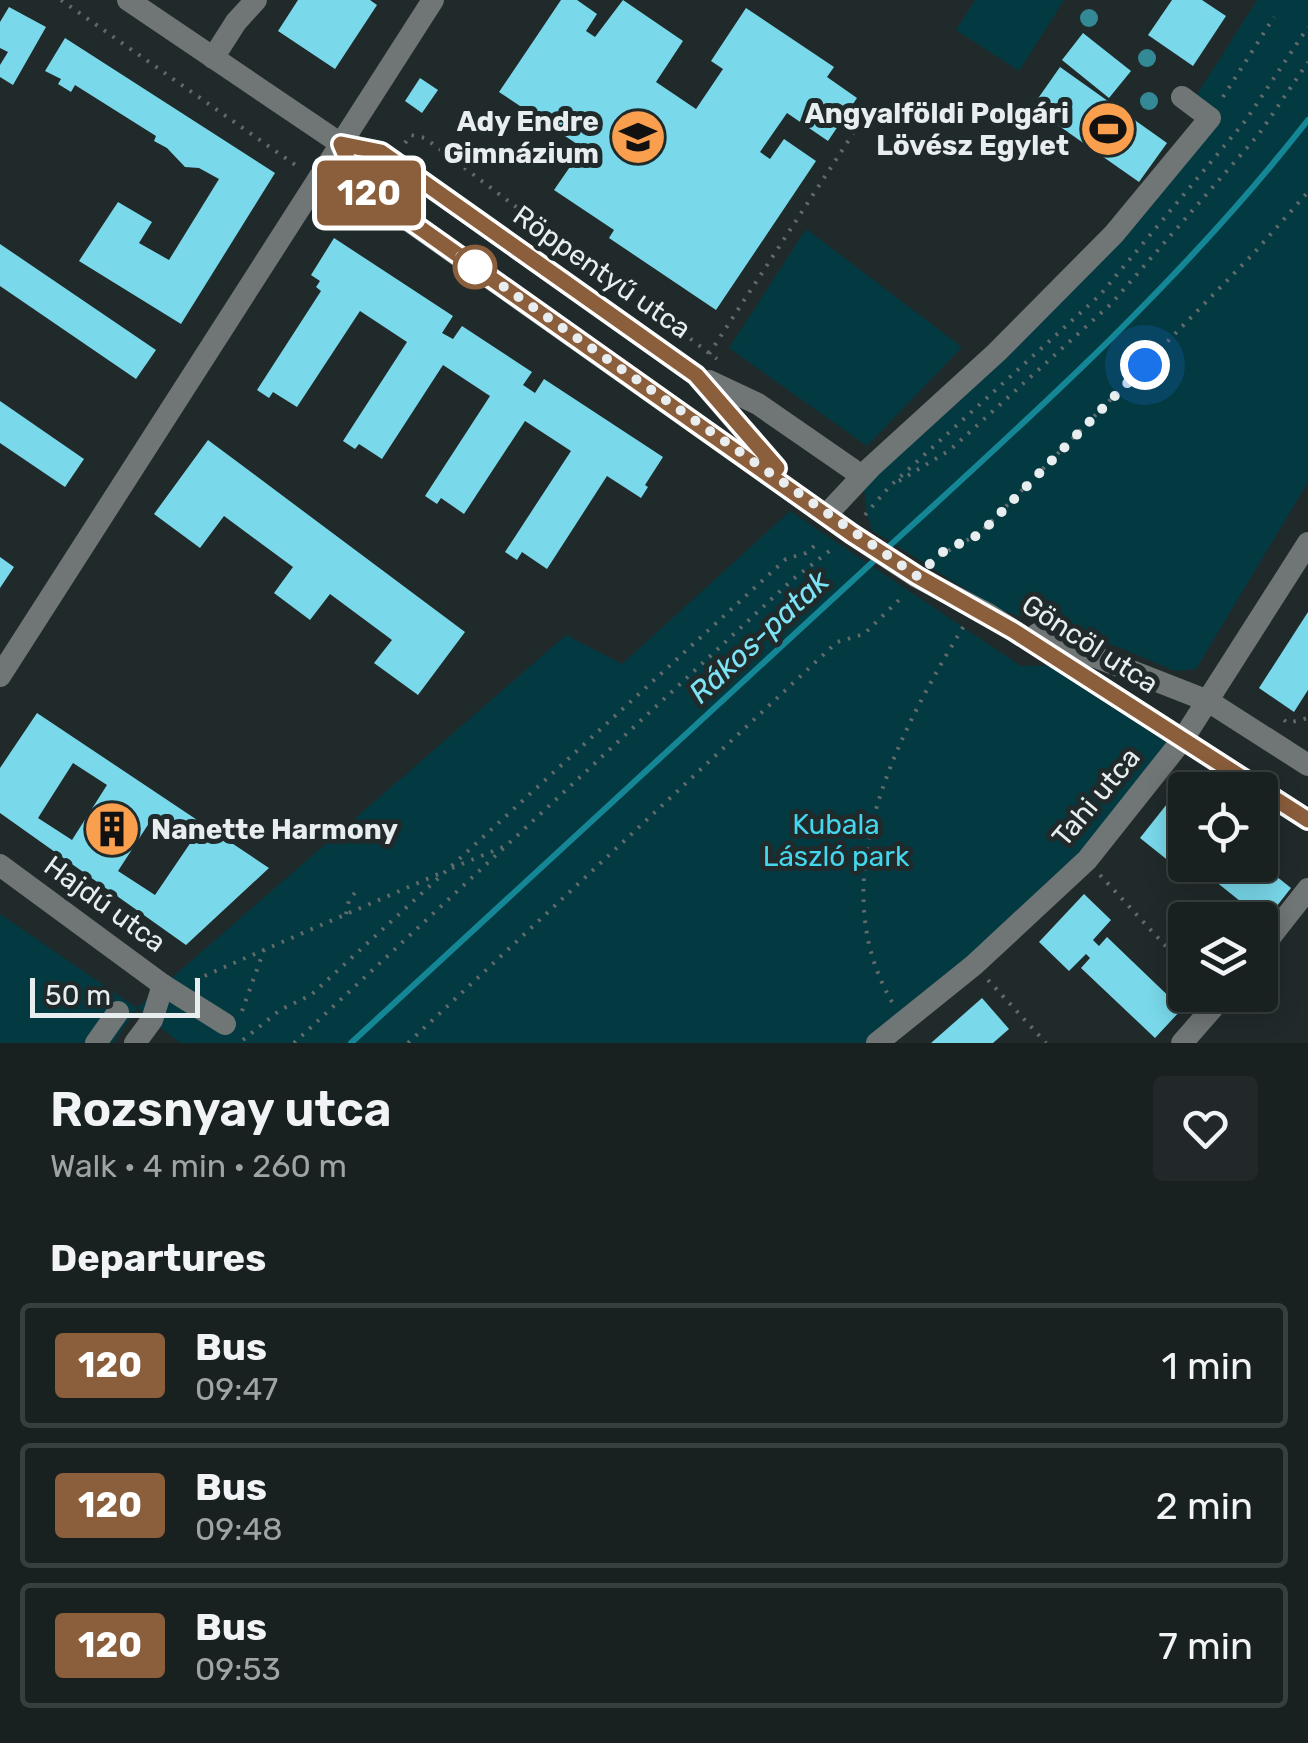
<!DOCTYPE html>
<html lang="en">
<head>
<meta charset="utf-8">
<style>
  :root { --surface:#192020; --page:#222829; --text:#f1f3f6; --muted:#9fa3a5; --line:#373e3e }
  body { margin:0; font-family:Rubik,sans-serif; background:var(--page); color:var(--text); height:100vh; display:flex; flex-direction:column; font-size:38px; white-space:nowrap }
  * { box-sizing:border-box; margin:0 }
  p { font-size:32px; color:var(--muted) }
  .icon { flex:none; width:55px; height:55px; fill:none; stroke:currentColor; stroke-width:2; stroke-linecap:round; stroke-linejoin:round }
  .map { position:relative; height:1043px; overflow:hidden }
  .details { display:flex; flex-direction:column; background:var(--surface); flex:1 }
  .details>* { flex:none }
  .badge { padding:0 20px; border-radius:8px; font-size:35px; line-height:65px }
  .buttons { position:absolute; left:1168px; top:772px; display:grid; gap:20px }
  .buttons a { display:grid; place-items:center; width:110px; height:110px; border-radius:10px; background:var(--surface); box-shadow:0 5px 25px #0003,0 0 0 2px var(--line); font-size:50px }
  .scale { position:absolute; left:30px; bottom:25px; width:170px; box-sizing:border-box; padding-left:10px; border:5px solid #e8eeef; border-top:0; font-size:28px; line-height:35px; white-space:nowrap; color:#e8eeef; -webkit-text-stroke:8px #212a2b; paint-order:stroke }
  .you { position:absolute; width:50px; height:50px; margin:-25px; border:8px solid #fff; border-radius:50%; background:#1a73e8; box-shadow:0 0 0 15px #1a73e833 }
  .map>.badge { position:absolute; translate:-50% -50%; box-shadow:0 0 0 5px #fff }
  h2 { padding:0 50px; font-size:38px; line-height:90px }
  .round { display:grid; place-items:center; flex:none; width:105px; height:105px; border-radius:10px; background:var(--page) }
  .headline { display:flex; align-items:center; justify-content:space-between; height:170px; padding:0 50px }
  h1 { font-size:48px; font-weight:600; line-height:75px }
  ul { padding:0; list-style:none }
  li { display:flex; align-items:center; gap:30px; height:125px; margin:0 20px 15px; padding:0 30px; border:5px solid var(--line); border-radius:10px }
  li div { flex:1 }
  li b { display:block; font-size:38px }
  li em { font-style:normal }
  li .badge { min-width:110px; font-weight:700; text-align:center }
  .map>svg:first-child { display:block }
</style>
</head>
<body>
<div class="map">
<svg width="1308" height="1043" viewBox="0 0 1308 1043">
  <rect width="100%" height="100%" fill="#212a2b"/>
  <!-- green -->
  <g fill="#033a42">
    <path d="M975,0H1064L1019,71L956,30Z"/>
    <path d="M1257,0H1308V482L1196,669L1175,671L1118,647L997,609L872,530L867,513L862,476L997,352L1210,119L1191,104Z"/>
    <path d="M806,229L962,347L867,446L729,348Z"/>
    <path d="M790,511L1021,666L1067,665L1183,739L1087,860L877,1043H180L137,1008L113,1043H0V914L137,1008L566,635L622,664Z"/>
  </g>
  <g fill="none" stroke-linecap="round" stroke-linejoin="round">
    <!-- stream -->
    <g stroke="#158696" stroke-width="6">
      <path d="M885,550C1034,414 1183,280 1308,120"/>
      <path d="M351,1043L876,559"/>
    </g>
  </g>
  <!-- building -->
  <g fill="#79d9ea" fill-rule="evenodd">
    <path d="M298,0H370L377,5L335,69L278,31Z"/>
    <path d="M561,0H577L597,14L586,31L595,37L623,0L683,41L656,82L696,109L723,69L711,61L746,8L834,67L827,77L857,98L828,141L787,113L760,152L770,159L784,139L816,161L716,310L609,238L614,230L554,190L583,148L499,92Z"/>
    <path d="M1172,0H1202L1226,16L1193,66L1148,35Z"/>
    <path d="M9,7L46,27L13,85L0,77V65L8,52L0,48V22Z"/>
    <path d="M1083,33L1131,71L1109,98L1062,60Z"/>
    <path d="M65,38L275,173L181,324L79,261L118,202L152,222L139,243L169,260L219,179L199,168L185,167L167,148L154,141L156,136L75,85L71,92L58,84L61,79L45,71Z"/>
    <path d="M1060,67L1167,143L1139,182L1032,107Z"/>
    <path d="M420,78L438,90L422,113L405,101Z"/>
    <path d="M334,238L453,316L442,333L453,339L462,326L532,372L523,385L535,393L544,379L663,457L645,485L648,487L641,498L607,476L547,569L522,552L517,560L505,552L571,451L525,421L464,514L441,498L437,504L425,496L490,396L443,365L382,459L359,444L355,449L343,441L407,342L360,311L297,407L273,392L269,398L257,390L321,291L316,287L320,281L311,275Z"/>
    <path d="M0,244L156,350L136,379L0,286Z"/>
    <path d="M0,401L84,459L65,487L0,443Z"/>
    <path d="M208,440L465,632L418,695L374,663L392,640L330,594L310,620L274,593L293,567L224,516L200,548L154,514Z"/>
    <path d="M0,557L14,567L0,588Z"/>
    <path d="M1308,612V690L1294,712L1259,688Z"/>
    <path d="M37,713L269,868L186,945L0,813V768ZM73,763L107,785L72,840L38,818ZM153,817L191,842L155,895L118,871Z"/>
    <path d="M1182,785L1185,787V844L1170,862L1140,838Z"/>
    <path d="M1195,865H1262L1291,888L1265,921Z"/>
    <path d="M1084,894L1111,920L1093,940L1099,946L1107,937L1182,1009L1155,1038L1081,968L1090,958L1086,954L1069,971L1039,942Z"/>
    <path d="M982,998L1009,1029L993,1043H931Z"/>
  </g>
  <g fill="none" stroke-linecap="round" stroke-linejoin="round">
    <!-- path -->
    <g stroke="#626a6b" stroke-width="4" stroke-dasharray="2.5 8" stroke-linecap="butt">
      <path d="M61,0L301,169"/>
      <path d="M1223,97L1274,17"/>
      <path d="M405,143L411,135L425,138L717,359"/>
      <path d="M709,354L873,103"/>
      <path d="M899,481L950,450L1111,304L1259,134L1308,62"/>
      <path d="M865,515L889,487L1100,295L1246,120L1308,27"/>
      <path d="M930,561L980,533L1254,253L1308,192"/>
      <path d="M1284,720L1288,723L1308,718"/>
      <path d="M452,868L503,847"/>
      <path d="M1100,875L1185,967"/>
      <path d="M346,914L349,900L358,889"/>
      <path d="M195,980L443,872"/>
      <path d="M988,980L1046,1043"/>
      <path d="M892,1002C820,878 899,732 965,624"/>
      <path d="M242,1011L264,950"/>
      <path d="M243,1040L280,1010L311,995L786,559L806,553L820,541"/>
      <path d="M294,1043L792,580L832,549"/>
      <path d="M408,1043L837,642L864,634L903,596"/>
    </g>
    <!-- minor -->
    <g stroke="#707575" stroke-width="22">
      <path d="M128,0L341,144L381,152L696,375L776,468"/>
      <path d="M213,58L236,22L256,0"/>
      <path d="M341,144L358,185L852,534L917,577L988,614L1308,820"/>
      <path d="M709,381L758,404L862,476"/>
      <path d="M826,515L871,467L997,352L1114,234L1210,118L1182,97"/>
      <path d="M1037,634L1208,701L1308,765"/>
      <path d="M0,676L433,0"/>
      <path d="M0,865L163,985L225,1024"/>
      <path d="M1260,950L1308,889"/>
      <path d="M96,1043L118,1012"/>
      <path d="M135,1043L152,1020L163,985"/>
      <path d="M877,1043L974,965L1087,860L1183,739L1308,543"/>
      <path d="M1182,1043L1224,995"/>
    </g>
  </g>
  <!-- trees -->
  <g fill="#348996">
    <circle cx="1089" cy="18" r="9"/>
    <circle cx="1147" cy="58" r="9"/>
    <circle cx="1149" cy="101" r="9"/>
  </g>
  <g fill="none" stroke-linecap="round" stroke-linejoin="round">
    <!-- line casing -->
    <g stroke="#fff" stroke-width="22">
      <path id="line" d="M777,468L696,375L381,152L341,144L358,184L852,534L917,576L1014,631L1308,820"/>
    </g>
    <!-- line -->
    <use href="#line" stroke="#8b5e3c" stroke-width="15"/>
    <!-- walk -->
    <path stroke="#e8eeef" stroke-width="10" stroke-dasharray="0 18" d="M475,267L460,256L917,576L944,551L980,534L1145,365"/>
  </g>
  <!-- icons -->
  <defs>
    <g id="stadium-disc" transform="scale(2.875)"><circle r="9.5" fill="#fa9f4e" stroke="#212a2b"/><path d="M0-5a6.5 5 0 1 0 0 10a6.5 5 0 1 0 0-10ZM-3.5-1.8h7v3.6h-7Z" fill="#111"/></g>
    <g id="school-disc" transform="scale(2.875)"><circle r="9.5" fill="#fa9f4e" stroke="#212a2b"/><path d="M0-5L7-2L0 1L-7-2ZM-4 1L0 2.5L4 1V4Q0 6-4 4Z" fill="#111"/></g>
    <g id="building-disc" transform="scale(2.875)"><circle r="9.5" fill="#fa9f4e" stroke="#212a2b"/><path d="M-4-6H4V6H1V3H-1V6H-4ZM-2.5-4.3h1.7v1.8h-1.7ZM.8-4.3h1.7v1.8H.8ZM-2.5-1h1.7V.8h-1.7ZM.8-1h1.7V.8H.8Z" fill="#111"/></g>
  </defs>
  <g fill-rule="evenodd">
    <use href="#stadium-disc" x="1108" y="129"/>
    <use href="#school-disc" x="638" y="137"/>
    <use href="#building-disc" x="112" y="829"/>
  </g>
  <!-- markers -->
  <circle fill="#fff" stroke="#8b5e3c" stroke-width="5" cx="475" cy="267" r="20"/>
  <g text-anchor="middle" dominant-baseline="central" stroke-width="10" stroke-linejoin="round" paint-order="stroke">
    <!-- poi labels -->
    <g font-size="28" font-weight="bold" fill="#e8eeef" stroke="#212a2b" text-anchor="end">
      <text x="1069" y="113">Angyalföldi Polgári<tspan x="1069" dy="32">Lövész Egylet</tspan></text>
      <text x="599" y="121">Ady Endre<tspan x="599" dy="32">Gimnázium</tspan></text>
      <text x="151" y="829" text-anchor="start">Nanette Harmony</text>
    </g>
    <!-- street labels -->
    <g font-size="28" fill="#e8eeef" stroke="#212a2b">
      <text transform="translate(602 272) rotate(35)">Röppentyű utca</text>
      <text transform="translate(1090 644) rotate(33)">Göncöl utca</text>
      <text transform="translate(1096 797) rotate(-50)">Tahi utca</text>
      <text transform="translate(105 904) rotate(36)">Hajdú utca</text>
    </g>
    <!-- park labels -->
    <g font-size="28" fill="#43d6ed" stroke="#212a2b">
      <text x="836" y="824">Kubala<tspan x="836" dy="32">László park</tspan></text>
    </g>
    <!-- water labels -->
    <g font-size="30" font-style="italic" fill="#7de4f6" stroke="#212a2b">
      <text transform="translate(759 637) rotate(-43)">Rákos-patak</text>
    </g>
  </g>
</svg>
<div class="buttons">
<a><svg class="icon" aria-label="locate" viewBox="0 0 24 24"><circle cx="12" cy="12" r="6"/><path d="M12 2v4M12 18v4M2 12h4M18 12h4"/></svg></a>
<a><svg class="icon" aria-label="layers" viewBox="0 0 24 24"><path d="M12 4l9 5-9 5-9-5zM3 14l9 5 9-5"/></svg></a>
</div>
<div class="scale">50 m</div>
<div class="you" style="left:1145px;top:365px"></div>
<b class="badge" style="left:369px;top:193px;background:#8b5e3c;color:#fff">120</b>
</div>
<section class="details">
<div class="headline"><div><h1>Rozsnyay utca</h1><p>Walk · 4 min · 260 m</p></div><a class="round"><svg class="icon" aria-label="heart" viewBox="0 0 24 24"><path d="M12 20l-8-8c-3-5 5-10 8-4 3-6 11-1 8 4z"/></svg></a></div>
<h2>Departures</h2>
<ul>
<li><span class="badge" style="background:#8b5e3c;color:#fff">120</span><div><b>Bus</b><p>09:47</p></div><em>1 min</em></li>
<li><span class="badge" style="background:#8b5e3c;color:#fff">120</span><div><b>Bus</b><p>09:48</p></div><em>2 min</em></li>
<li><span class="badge" style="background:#8b5e3c;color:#fff">120</span><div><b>Bus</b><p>09:53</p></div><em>7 min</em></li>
</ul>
</section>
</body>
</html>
